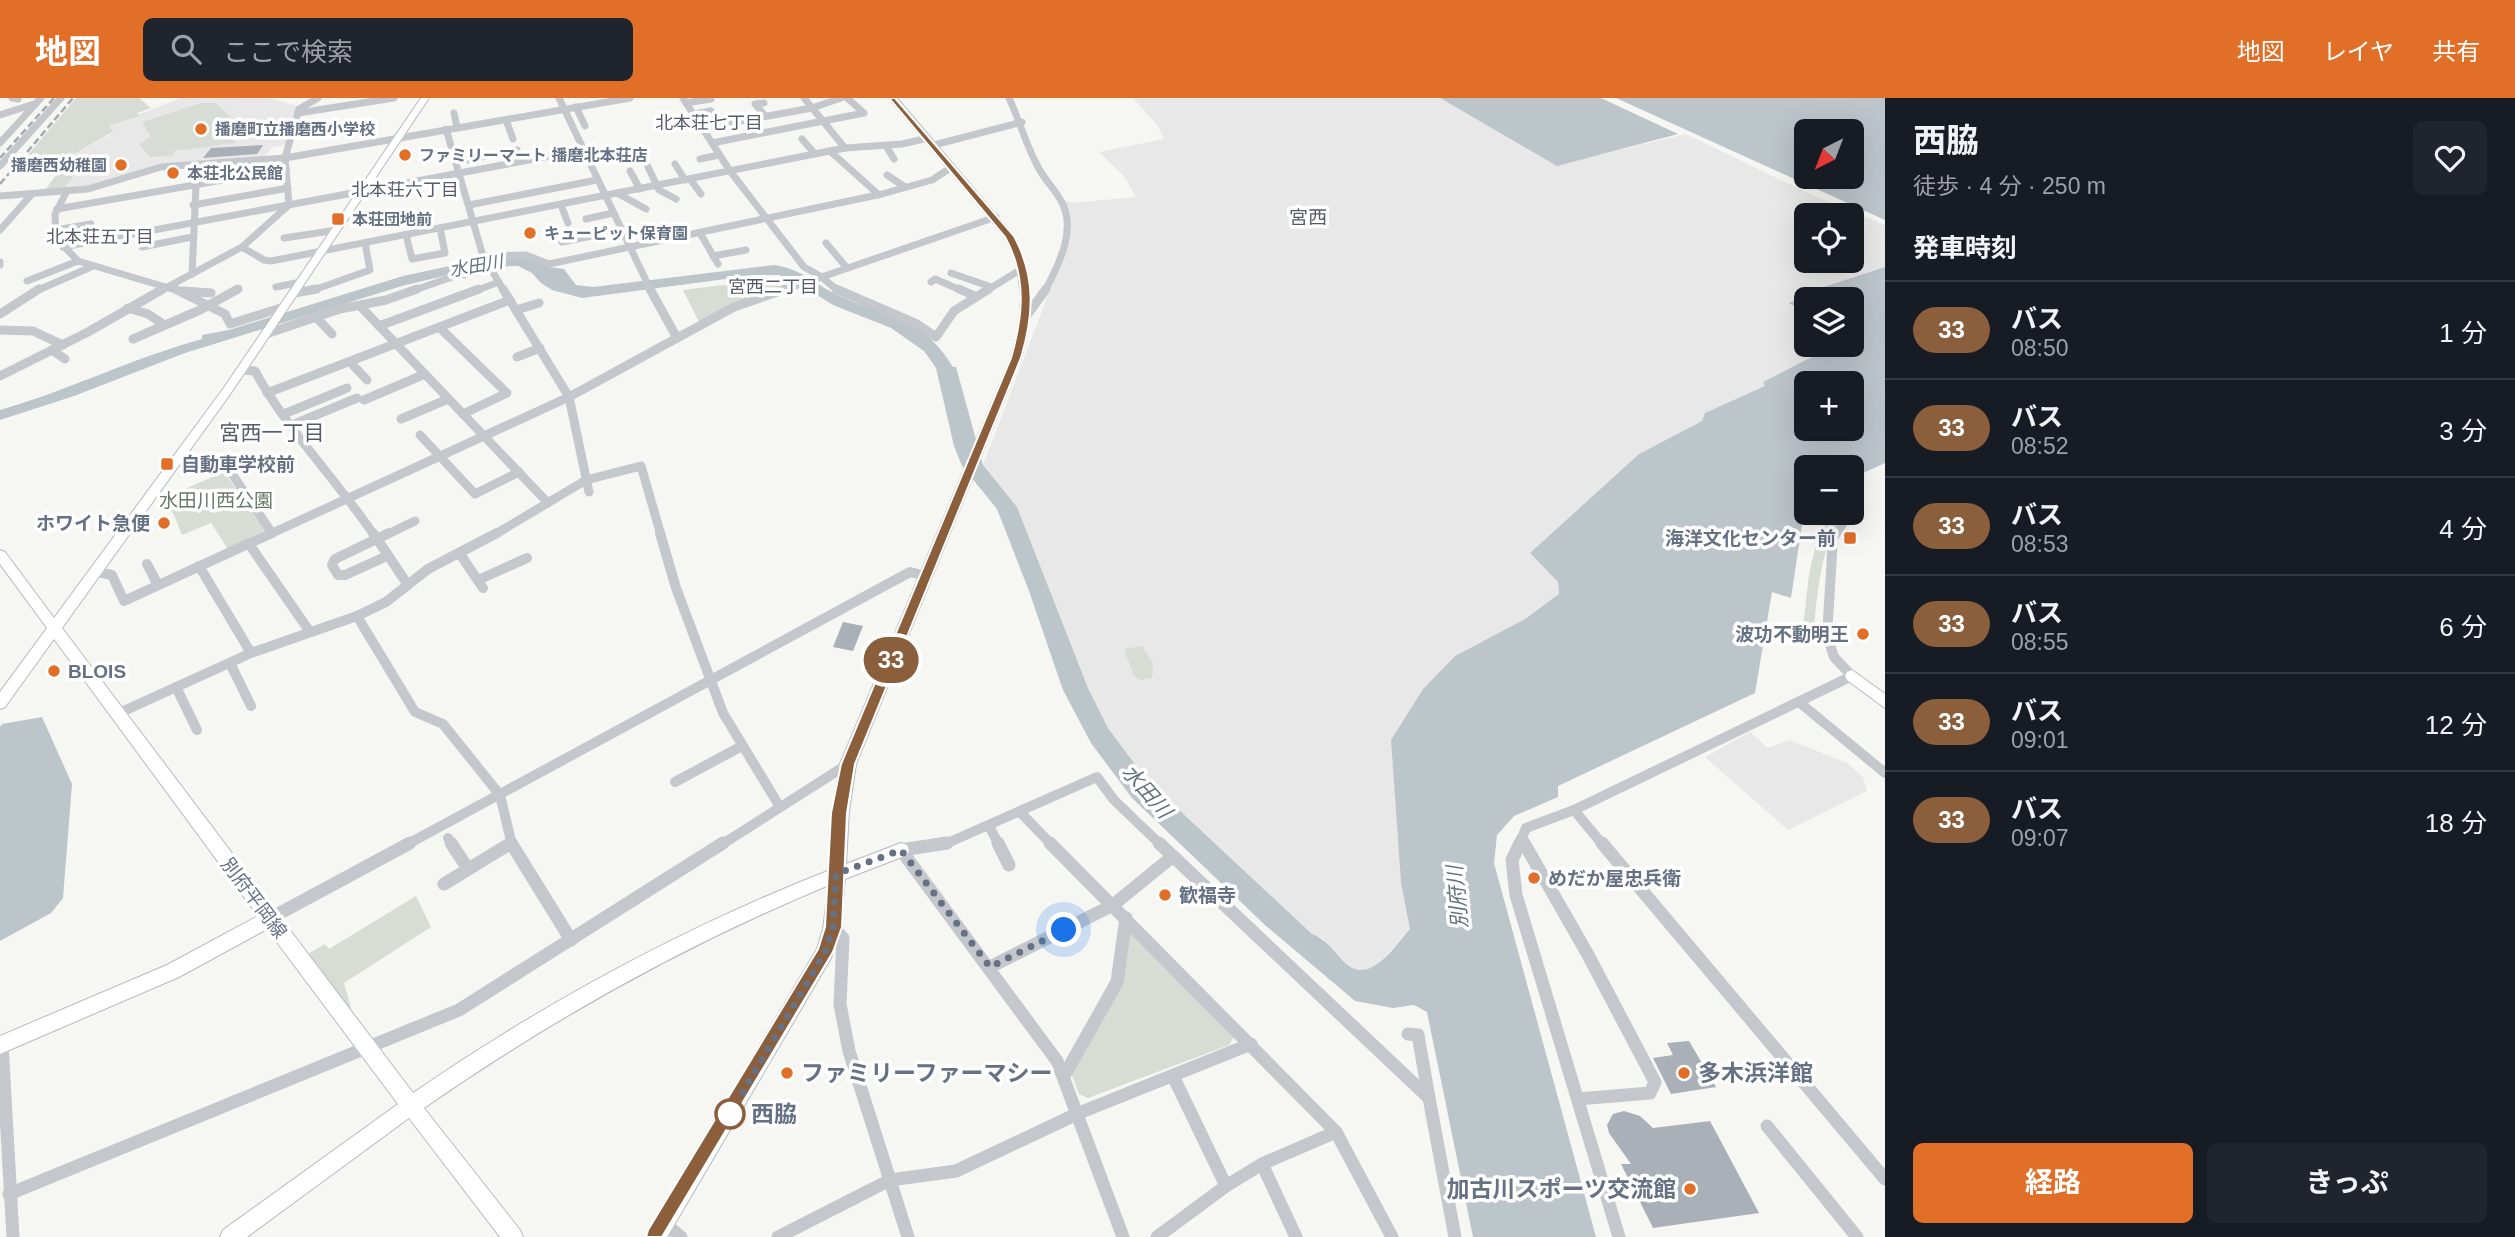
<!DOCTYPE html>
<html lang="ja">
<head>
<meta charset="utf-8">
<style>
  :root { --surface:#171b24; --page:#20242c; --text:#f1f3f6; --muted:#9ea1a6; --line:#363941; --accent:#e26f28 }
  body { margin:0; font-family:Arial,"Noto Sans JP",sans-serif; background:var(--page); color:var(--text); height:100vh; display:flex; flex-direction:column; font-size:26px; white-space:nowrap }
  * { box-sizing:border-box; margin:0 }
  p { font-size:23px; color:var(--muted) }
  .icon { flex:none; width:38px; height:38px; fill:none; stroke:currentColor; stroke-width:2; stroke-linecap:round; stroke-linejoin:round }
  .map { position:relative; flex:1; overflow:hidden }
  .side { display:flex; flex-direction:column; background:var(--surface); width:630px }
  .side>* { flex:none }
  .badge { padding:0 14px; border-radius:23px; font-size:24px; line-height:46px }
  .needle { width:46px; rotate:222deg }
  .controls { position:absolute; left:1794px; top:21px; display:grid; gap:14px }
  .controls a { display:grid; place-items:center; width:70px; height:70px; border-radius:10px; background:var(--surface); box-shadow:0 7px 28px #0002; font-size:35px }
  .you { position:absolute; width:35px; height:35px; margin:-18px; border:5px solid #fff; border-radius:50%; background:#1a73e8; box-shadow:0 0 0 10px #1a73e833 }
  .map>.badge { position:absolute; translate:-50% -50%; box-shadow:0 0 0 4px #fff }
  h2 { padding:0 28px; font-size:26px; line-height:63px }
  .round { display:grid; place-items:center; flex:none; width:74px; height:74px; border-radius:10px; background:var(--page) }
  .head { display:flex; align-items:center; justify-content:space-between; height:119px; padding:0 28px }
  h1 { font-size:33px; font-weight:700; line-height:52px }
  .action { display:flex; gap:14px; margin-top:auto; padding:14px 28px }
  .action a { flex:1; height:80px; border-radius:10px; background:var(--accent); color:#fff; font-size:28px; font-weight:700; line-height:80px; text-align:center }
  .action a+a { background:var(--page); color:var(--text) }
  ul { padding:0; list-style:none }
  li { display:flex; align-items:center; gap:21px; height:98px; padding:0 28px; border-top:2px solid var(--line) }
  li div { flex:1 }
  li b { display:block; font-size:26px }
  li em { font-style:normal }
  li .badge { min-width:77px; font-weight:700; text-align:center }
  header { display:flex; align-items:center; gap:42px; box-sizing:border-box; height:98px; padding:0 35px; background:var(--accent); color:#fff }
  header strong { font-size:33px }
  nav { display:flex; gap:38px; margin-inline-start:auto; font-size:24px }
  .search { width:490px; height:63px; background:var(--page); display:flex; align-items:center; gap:18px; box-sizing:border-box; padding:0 24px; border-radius:10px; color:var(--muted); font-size:26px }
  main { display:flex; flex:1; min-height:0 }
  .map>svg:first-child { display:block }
</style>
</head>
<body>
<header>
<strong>地図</strong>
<div class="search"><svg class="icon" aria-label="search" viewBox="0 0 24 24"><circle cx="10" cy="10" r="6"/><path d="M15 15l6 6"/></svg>ここで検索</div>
<nav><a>地図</a><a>レイヤ</a><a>共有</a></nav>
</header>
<main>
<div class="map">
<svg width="1885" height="1139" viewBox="0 0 1885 1139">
  <rect width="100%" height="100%" fill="#f6f7f3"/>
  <!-- built -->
  <g fill="#e7e8e7" fill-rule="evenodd">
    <path d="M181,0H269L297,8L286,47L273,49L262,61L167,66L97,88L67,90L66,88L86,62L69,59L114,34L109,29L111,27Z"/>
    <path d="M1133,0H1440L1557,67L1686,36L1810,96L1885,127V169L1797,198L1799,201L1790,206L1806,216V247H1835L1763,284L1766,288L1705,315L1702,323L1639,356L1530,455L1558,484L1559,496L1525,521L1455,558L1423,591L1391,642L1401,785L1410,831L1375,870L1363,874L1348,869L1323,840L1312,836L1146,681L1108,630L1088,590L1017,409L983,367L1070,140L1069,113L1062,101L1072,105L1136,99L1124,78L1099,54L1164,41L1158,28ZM1806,117H1852V163H1806Z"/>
    <path d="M1750,634L1768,650L1790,642L1847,665L1863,679L1867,693L1788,732L1705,659Z"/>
  </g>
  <!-- green -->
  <g fill="#d7ddd4">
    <path d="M76,0H139L151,10L137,15L139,18L111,27L109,29L114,33L69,59L87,61L66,88L67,90L45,92L64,67L22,64Z"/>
    <path d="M201,5H216L244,32L231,39L236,45C215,46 197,52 176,52L172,58L150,59L139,46L151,39L142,24Z"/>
    <path d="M778,180L793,185L699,224L683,192Z"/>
    <path d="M224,374L265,432L228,451L211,425L182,437L174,417L162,401Z"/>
    <path d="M1831,415H1844C1820,445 1817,501 1813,539L1803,529L1809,476L1816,446H1820L1813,444L1823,423Z"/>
    <path d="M1142,548L1153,566L1152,580L1141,582L1134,578L1124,551Z"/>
    <path d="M416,798L431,829L344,885L351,910H347L308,856L325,846L329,851Z"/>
    <path d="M1130,832L1234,939L1229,947L1088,1000L1079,996L1070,972L1098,927Z"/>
  </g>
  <!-- water -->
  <g fill="#bcc5ca" fill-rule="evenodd">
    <path d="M1440,0H1601L1678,36L1557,68Z"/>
    <path d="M1616,0H1885V122ZM1806,33H1852V79H1806Z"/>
    <path d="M492,159H525L548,169L564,171L576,187L593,189L774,167C805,172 810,184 836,196C886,221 921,216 953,269H956L983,367L1017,409L1088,590L1108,630L1146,681L1312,836C1326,841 1332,851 1342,862C1368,891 1393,850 1410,831L1401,785L1391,642L1423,591L1455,558L1525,521L1559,496L1558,484L1530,455L1639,356L1702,323L1705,315L1765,288L1763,284L1835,247H1852V201H1806V216L1789,205L1798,201L1796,198L1885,169V365L1852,380V369H1806V415H1810L1802,427L1791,500L1772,494L1755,595L1558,688V699L1514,718L1497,737L1494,765L1596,1139H1473L1427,914L1414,907L1393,910L1355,903L1265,827L1132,700L1091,645L1063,592L1029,493L997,411L962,368L954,348L936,270L924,253L891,230L833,207L795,183L779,177H756L582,200L552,192L541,185L532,175L518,168L481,169L402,188L185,255L74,298L0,322V312C69,292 133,260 202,241V237L229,232L403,178ZM1806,285H1852V331H1806Z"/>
    <path d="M42,619L72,686L63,800L51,815L0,843V629L2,626Z"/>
  </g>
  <!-- building -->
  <g fill="#aab0b8">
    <path d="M263,47L257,56L203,60L211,50Z"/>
    <path d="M843,524L863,528L853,553L833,549Z"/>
    <path d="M1689,943L1716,989L1671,996L1653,960L1673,957L1667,945Z"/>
    <path d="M1624,1013L1640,1018L1653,1030L1710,1023L1759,1115L1653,1130L1621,1066H1631L1609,1035L1607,1027L1613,1016Z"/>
  </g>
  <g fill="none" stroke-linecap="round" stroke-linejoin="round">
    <!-- secondary casing -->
    <g stroke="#b6bac0" stroke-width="2">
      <g id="secondary">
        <path d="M421,0H429L231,295L62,530L413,995C544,905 682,830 830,772L833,713L840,666L1011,260L1019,229L1021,198L1017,168L1012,153L1005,139L889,0H897L1012,136C1035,176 1034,217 1021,260L856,666L849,713L846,766L901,745L907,747L909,752L907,757L845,781L840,831L831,860L667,1139H646L817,851L823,831L829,787C685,847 552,921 424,1010L520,1132L523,1139H500L409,1020L247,1139H220L223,1132L398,1006L267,831L179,879L0,956V938L167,867L258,818L54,541L5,609L0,611V594L47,530L0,466V452L5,454L54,520L223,291Z"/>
        <path d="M1852,572L1885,596V610L1847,582L1845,578L1847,574Z"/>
      </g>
    </g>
    <!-- street-far3 -->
    <g stroke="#c4c7cb" stroke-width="7">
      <path d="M12,0L18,1"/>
      <path d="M559,0L651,193"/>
      <path d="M683,0L730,73L804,169L822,179L838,193"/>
      <path d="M804,0L845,50"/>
      <path d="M1009,0C1019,21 1025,44 1036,65C1042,79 1053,89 1060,101C1078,130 1059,166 1045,193"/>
      <path d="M686,5L711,1"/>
      <path d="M764,5L755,6L765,18"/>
      <path d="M576,9L585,28"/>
      <path d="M298,15L394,0"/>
      <path d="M454,15L457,29"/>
      <path d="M693,16L711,13"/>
      <path d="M0,17L34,6"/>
      <path d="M506,22L513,41"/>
      <path d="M702,30L812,10L841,0"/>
      <path d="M446,31L483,158L504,193"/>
      <path d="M802,41L815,56"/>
      <path d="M0,45L41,0"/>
      <path d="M712,45L864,15L847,0"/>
      <path d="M934,47L1022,24"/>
      <path d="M886,48L894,61"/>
      <path d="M830,53L879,97"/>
      <path d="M700,61L719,57"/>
      <path d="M456,64L517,52"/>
      <path d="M675,66L685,82"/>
      <path d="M0,68L61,0"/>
      <path d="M648,69L659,92L676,101"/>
      <path d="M630,73L640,91"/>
      <path d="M887,77L905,89"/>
      <path d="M690,81L701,96"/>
      <path d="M67,93L55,116L56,140L78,163L179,193"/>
      <path d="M617,95L646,111"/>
      <path d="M0,98L88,91L161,69L285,60L630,0"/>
      <path d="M193,107L288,90"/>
      <path d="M469,107L597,82"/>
      <path d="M561,107L568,125"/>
      <path d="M57,111L286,71"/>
      <path d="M586,121L613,115"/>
      <path d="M0,132L32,96"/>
      <path d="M55,132L91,126"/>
      <path d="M142,134V149L192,139"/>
      <path d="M700,135L718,166"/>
      <path d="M406,137L412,161L445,155L440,130"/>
      <path d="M284,140L337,132"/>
      <path d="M562,144L621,132"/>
      <path d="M826,145L847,170"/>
      <path d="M63,149L583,52"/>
      <path d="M242,149L264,162L271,163L845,50L902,46L928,40"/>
      <path d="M483,158L526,157L549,166L882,96L932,82L952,69"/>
      <path d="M713,158L746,152"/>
      <path d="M0,164V167"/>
      <path d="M951,175L991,189"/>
      <path d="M192,176L197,66"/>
      <path d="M27,183L78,163"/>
      <path d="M931,184L935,181L963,193"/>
      <path d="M276,189L301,184"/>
      <path d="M36,193L91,169"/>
      <path d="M160,193L242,149L289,107L285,60L299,11L318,0"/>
      <path d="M235,193L238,191"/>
      <path d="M311,193L370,172L365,145"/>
      <path d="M412,193L452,179L491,172"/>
      <path d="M475,193L499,184"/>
      <path d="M781,193L996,119"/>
      <path d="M986,193L1023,170"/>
    </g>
    <!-- street-far2 -->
    <g stroke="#c4c7cb" stroke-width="9">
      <path d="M175,191L225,216L230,226L284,209"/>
      <path d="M503,191L569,299L589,394"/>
      <path d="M650,191L677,240"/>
      <path d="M836,191L917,226L936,239L954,213L989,191"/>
      <path d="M959,191L975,198"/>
      <path d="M183,193L211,195"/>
      <path d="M294,195L317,191"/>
      <path d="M361,209L548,405"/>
      <path d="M128,210L148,216L163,226"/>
      <path d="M516,212L539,205"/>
      <path d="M0,216L39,191"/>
      <path d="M1028,216L1046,191"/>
      <path d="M316,219L332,236"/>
      <path d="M379,228L479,191"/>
      <path d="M440,230L507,295L463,316"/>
      <path d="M0,232L33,233L63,247"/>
      <path d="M266,236L340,211L386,202L417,191"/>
      <path d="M133,241L200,212L238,191"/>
      <path d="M52,252L65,261"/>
      <path d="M517,259L540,250"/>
      <path d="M351,265L367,282"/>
      <path d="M241,272L255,273C287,332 336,381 374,437"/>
      <path d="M0,278L88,234L163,191"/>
      <path d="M267,295L510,202"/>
      <path d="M364,302L425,276"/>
      <path d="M284,316L347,290"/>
      <path d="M401,321L448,301"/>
      <path d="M292,327L357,300"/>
      <path d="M420,337L475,396L519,374"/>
      <path d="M230,373L272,435"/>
      <path d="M268,437L569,299L734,209L786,191"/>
      <path d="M386,437L415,423"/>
      <path d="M494,437L586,382L641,368L661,437"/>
      <path d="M1835,437L1850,415"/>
    </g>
    <!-- street-far1 -->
    <g stroke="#c4c7cb" stroke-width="10">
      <path d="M373,435L408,487"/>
      <path d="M660,435L676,490L723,615L780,709"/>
      <path d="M249,446L310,534"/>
      <path d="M460,456L483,490"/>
      <path d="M387,458L345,477H338L332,467L335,461L389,435"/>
      <path d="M147,466L158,487"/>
      <path d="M199,468L251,555"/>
      <path d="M97,474L112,477L124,503L272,435"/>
      <path d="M478,482L527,460"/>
      <path d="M357,518L415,614L443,626L500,697L512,747"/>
      <path d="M230,565L251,608"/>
      <path d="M176,589L197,632"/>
      <path d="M1799,604L1885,675"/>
      <path d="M117,616L251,555L357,518L386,504L428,471L497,435"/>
      <path d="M675,684L742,648"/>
      <path d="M1574,712L1603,747"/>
      <path d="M1021,715L1052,747"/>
      <path d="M989,728L999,747"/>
      <path d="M448,740L452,747"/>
      <path d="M1521,740L1525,747"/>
      <path d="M406,747L910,474L926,478"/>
      <path d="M508,747L511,745"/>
      <path d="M721,747L848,666"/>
      <path d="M943,747L1097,679L1114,702L1161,747"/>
      <path d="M1519,747L1526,730L1574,712L1852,578L1834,559L1827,538L1833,440L1836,435"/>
    </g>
    <!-- street -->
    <g stroke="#c4c7cb" stroke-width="13">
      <path d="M451,745L468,771"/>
      <path d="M511,745L571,842"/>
      <path d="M998,745L1009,767"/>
      <path d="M1050,745L1336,1034L1392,1139"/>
      <path d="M1159,745L1429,1000L1455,1139"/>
      <path d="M1520,745L1512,762L1516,797L1619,1139"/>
      <path d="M1524,745L1587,855L1655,984L1650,995L1578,1001"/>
      <path d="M1602,745L1885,1081"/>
      <path d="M901,752L947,745"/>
      <path d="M901,752L1057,963L1123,1139"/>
      <path d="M444,786L511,745"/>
      <path d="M269,821L410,745"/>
      <path d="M833,829L843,840L840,906L849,953L908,1139"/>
      <path d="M990,869L1113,807L1172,759"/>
      <path d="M1408,936L1418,937L1429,1000"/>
      <path d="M2,946L13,1139"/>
      <path d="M1064,978L1117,884L1126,820"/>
      <path d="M1174,980L1226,1088"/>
      <path d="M1767,1028L1857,1139"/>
      <path d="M1262,1066L1296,1139"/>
      <path d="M9,1096L459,912L723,745"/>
      <path d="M664,1125L681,1139"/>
      <path d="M778,1139L890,1082L956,1073L1079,1015L1251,946"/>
      <path d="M1157,1139L1226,1088L1262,1066L1336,1034"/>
    </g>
    <!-- secondary -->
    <use href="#secondary" fill="#fff" fill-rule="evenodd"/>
    <!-- rail -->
    <g stroke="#a5a9b0" stroke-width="2.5" stroke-dasharray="7 3.5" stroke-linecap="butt">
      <path d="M0,60L54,0"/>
      <path d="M0,86L73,0"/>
    </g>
  </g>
  <!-- line -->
  <path fill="#8b5e3c" stroke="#fff" stroke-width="2" d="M889,0H895L1014,138C1036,179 1034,217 1021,260L855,666L847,715L842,829L833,854L662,1139H646L648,1132L818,851L825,829L831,715L841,666L1011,260C1023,218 1027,179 1005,139Z"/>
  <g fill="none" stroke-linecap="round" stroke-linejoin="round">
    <!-- walk -->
    <path stroke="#667284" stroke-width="7" stroke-dasharray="0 12.6" d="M730,1016L825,854L833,829L836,776L901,752L990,869L1064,832"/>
  </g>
  <!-- markers -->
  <g fill="#e26f28" stroke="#fff" stroke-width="2.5">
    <circle cx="201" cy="31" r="7"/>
    <circle cx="405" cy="57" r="7"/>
    <circle cx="121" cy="67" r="7"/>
    <circle cx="173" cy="75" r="7"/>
    <rect x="331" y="114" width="14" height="14" rx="3.5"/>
    <circle cx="530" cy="135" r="7"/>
    <rect x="160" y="359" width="14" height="14" rx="3.5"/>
    <circle cx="164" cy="425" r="7"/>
    <rect x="1843" y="433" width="14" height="14" rx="3.5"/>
    <circle cx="1863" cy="536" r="7"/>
    <circle cx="54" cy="573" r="7"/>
    <circle cx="1534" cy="780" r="7"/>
    <circle cx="1165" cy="797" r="7"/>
    <circle cx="787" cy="975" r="7"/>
    <circle cx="1684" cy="975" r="7"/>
    <circle cx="1690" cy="1091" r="7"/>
  </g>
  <circle fill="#fff" stroke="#8b5e3c" stroke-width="3.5" cx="730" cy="1016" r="14"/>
  <g text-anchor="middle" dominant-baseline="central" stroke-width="7" stroke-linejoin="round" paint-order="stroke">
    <!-- far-poi labels -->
    <g font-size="16" font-weight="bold" fill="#667284" stroke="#fff" text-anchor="start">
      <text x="215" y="31">播磨町立播磨西小学校</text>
      <text x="419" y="57">ファミリーマート 播磨北本荘店</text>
      <text x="107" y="67" text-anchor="end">播磨西幼稚園</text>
      <text x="187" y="75">本荘北公民館</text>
      <text x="352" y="121">本荘団地前</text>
      <text x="544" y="135">キューピット保育園</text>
    </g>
    <!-- far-neighbourhood labels -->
    <g font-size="18" fill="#545c69" stroke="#fff">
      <text x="709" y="25">北本荘七丁目</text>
      <text x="405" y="92">北本荘六丁目</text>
      <text x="100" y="139">北本荘五丁目</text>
      <text x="773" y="189">宮西二丁目</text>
    </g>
    <!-- far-water labels -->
    <g font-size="18" font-style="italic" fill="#627380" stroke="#fff">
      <text transform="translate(476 168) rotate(-10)">水田川</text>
    </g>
    <!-- far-quarter labels -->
    <g font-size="19" fill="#545c69" stroke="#fff">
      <text x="1308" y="119">宮西</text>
    </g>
    <!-- poi labels -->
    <g font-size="19" font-weight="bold" fill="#667284" stroke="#fff" text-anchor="start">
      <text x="181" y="366">自動車学校前</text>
      <text x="150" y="425" text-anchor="end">ホワイト急便</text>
      <text x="1836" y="440" text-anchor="end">海洋文化センター前</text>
      <text x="1849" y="536" text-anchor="end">波功不動明王</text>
      <text x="68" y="573">BLOIS</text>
      <text x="1548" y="780">めだか屋忠兵衛</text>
      <text x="1179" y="797">歓福寺</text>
    </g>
    <!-- park labels -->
    <g font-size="19" fill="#667b65" stroke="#fff">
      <text x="216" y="402">水田川西公園</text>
    </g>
    <!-- street labels -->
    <g font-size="19" fill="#667284" stroke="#fff">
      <text transform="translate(254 800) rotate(53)">別府平岡線</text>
    </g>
    <!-- neighbourhood labels -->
    <g font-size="21" fill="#545c69" stroke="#fff">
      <text x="272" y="334">宮西一丁目</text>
    </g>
    <!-- water labels -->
    <g font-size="21" font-style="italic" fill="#627380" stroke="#fff">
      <text transform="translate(1147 693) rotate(49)">水田川</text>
      <text transform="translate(1457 799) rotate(-95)">別府川</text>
    </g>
    <!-- near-poi labels -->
    <g font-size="23" font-weight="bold" fill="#667284" stroke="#fff" text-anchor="start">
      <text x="801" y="975">ファミリーファーマシー</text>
      <text x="1698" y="975">多木浜洋館</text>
      <text x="1676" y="1091" text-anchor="end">加古川スポーツ交流館</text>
    </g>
    <!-- near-stop labels -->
    <g font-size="23" font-weight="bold" fill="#667284" stroke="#fff" text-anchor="start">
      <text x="751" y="1016">西脇</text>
    </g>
  </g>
</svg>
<div class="controls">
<a><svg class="needle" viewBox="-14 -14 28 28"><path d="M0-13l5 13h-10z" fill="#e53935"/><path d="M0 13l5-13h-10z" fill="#9ea1a6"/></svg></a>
<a><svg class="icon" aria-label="locate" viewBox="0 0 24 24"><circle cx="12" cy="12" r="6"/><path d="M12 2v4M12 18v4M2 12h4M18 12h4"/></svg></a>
<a><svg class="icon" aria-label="layers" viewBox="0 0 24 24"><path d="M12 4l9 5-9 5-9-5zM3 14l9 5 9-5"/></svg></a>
<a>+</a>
<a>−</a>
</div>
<div class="you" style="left:1064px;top:832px"></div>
<b class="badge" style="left:891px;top:562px;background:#8b5e3c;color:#fff">33</b>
</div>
<section class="side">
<div class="head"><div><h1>西脇</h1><p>徒歩 · 4 分 · 250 m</p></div><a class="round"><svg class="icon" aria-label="heart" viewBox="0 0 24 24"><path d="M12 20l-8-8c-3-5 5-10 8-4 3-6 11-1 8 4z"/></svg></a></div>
<h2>発車時刻</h2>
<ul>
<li><span class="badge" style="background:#8b5e3c;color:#fff">33</span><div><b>バス</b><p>08:50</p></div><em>1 分</em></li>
<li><span class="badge" style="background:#8b5e3c;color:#fff">33</span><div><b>バス</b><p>08:52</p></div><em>3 分</em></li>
<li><span class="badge" style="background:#8b5e3c;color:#fff">33</span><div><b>バス</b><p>08:53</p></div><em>4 分</em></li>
<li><span class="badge" style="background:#8b5e3c;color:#fff">33</span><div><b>バス</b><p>08:55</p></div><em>6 分</em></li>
<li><span class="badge" style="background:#8b5e3c;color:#fff">33</span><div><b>バス</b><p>09:01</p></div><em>12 分</em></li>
<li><span class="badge" style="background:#8b5e3c;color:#fff">33</span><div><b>バス</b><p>09:07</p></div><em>18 分</em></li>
</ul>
<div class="action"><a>経路</a><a>きっぷ</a></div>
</section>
</main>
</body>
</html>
